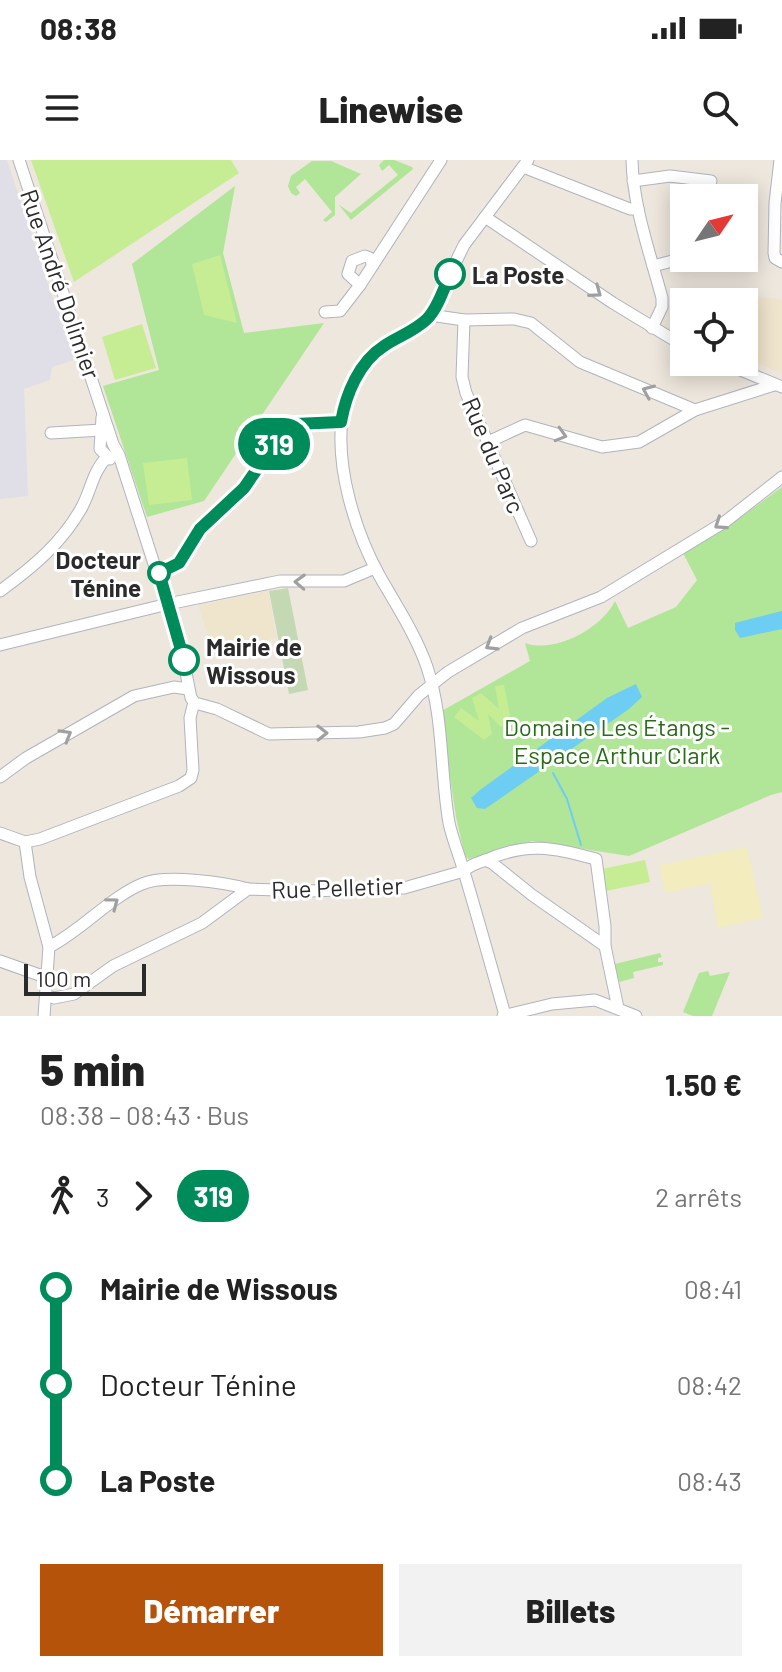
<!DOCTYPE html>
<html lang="fr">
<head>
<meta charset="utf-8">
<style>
  :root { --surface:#fff; --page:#f2f2f2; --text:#222; --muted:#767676; --accent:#b45309 }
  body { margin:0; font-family:Barlow,sans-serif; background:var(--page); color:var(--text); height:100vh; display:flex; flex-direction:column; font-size:30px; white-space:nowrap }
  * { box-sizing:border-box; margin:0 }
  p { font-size:26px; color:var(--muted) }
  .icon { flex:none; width:44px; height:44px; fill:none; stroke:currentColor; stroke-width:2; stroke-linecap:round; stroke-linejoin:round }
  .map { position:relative; height:856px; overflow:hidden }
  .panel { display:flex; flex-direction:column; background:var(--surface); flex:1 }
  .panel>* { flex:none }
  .badge { padding:0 16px; border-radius:26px; font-size:28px; line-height:52px }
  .needle { width:52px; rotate:55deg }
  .buttons { position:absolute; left:670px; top:24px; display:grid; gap:16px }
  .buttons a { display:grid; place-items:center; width:88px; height:88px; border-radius:0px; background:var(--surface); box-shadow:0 4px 20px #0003; font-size:40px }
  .scale { position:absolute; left:24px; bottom:20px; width:122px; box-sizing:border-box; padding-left:8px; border:4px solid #2b2b2b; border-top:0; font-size:22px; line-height:28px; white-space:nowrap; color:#2b2b2b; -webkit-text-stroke:6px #fff; paint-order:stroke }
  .map>.badge { position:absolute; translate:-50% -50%; box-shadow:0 0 0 4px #fff }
  .legs { display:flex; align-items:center; gap:12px; height:88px; padding:0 40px; font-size:26px }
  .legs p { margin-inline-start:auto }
  .overview { display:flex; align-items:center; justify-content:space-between; height:136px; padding:0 40px }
  h1 { font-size:44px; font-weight:800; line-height:60px }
  .cta { display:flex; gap:16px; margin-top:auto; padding:16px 40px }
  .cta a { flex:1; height:92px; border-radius:0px; background:var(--accent); color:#fff; font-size:32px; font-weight:800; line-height:92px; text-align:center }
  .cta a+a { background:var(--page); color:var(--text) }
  ul { padding:0 40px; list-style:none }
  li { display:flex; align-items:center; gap:28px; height:96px; font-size:30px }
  li i { display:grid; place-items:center; width:12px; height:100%; margin:0 10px; background:currentColor }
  li i::after { content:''; width:20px; height:20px; margin:-10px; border:6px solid; border-radius:50%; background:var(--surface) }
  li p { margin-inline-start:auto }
  li:first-child i { background:linear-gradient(#0000 50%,currentColor 0) }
  li:last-child i { background:linear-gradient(currentColor 50%,#0000 0) }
  .status { display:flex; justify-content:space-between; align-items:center; height:56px; padding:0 40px; background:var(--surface); direction:ltr }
  .status svg { height:22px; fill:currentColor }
  header { display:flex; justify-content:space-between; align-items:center; height:104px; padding:0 40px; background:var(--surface); font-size:36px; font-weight:800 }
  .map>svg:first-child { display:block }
</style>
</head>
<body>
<div class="status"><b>08:38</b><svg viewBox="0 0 49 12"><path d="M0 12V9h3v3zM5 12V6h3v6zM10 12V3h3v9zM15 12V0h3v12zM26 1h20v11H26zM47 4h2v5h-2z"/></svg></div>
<header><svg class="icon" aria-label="menu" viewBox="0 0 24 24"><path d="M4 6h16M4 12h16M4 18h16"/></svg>Linewise<svg class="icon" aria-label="search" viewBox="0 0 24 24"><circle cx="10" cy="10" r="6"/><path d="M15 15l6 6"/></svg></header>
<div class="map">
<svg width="782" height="856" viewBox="0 0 782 856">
  <rect width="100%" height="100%" fill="#ede7dd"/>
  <!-- industrial -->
  <path fill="#e0dee6" d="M0,0H7L52,136L77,199L52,207L50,220L24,229L28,336L0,339Z"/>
  <!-- education -->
  <g fill="#efe4cc">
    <path d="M724,131L782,140V213L744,198V142H718Z"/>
    <path d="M268,431L277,478L213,490L198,445Z"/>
  </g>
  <!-- green -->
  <g fill="#b1e598">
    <path d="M384,0H394L412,7L413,9L351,60L339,45L351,53L398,15L389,5L382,11L379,5Z"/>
    <path d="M312,1H331L361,14L335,37V55L326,62L323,60L332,52L305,19L296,27L300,33L296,36L291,33L288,26L291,16Z"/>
    <path d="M235,26L223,93L244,173L324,163L204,341L147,357L103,226L159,210L132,104Z"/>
    <path d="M782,327V632L771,635L629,696L532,681L469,699L465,696L456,657L440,552L530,501L525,483C555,494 602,468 615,441L628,468L676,447L697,420L683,393L737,360Z"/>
    <path d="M660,793L662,797L658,798V802H663V805L633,812L634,818L619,822L615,804Z"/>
    <path d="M708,811L710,816L730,812L712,856H693L683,852L699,813Z"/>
  </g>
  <!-- sand -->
  <path fill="#f3ecbf" d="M747,687L763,758L718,768L710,727L714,725L713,723L665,733L659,705Z"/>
  <!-- cemetery -->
  <path fill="#c5d8b4" d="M288,428L308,530L289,534L269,431Z"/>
  <!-- pitch -->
  <g fill="#c6ed94">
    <path d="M31,0H231L239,13L74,122Z"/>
    <path d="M220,95L237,163L204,155L192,104Z"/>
    <path d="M142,164L156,208L115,220L102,177Z"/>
    <path d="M187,298L192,340L149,345L143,303Z"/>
    <path d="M504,525L511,561L501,567L488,554L492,574L484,580L454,557L461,548L479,561L472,538L481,533L499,549L495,526Z"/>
    <path d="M645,700L650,722L606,731L602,709Z"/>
  </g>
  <!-- water -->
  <g fill="#6dcdf2">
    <path d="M782,451V469L740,478L735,470V463Z"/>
    <path d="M636,524L642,537L629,549L485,649L477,648L471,638L480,630L607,538Z"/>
  </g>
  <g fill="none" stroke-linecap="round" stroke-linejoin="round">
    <!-- stream -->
    <path stroke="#6dcdf2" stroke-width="2" d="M553,613L567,639L581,685"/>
    <!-- minor casing -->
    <g stroke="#b1b3bf" stroke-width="13">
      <g id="minor">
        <path d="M19,0L113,284L119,295L181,488L191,538L195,543L217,549L269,574L359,572L385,568L394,564L419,535L448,512L522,468L601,437L726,361L782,317"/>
        <path d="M632,0C633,47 650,93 662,138V147L652,168"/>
        <path d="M780,0L775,43L774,93L775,98L782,102"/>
        <path d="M523,7L630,49H638"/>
        <path d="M633,21L670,16L711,21"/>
        <path d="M485,57L613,143L684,186"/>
        <path d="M653,106L684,98"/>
        <path d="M360,125L348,114L352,101L365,96L370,98L373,105"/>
        <path d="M325,152L340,151L360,125L441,0"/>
        <path d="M430,155L464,160L514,159L531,163L580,202L695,250L774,225"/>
        <path d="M464,160L462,217L466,233L531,381"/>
        <path d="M721,202L782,227"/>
        <path d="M102,257L100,289L110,299"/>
        <path d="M51,273L102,270L105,272"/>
        <path d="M488,282L525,265L602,287L639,282L695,250"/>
        <path d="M159,413L179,403L200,369L245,326L284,270L295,264L341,262"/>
        <path d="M0,431C33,407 62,383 82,347C91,330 93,311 107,297"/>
        <path d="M0,485L168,444L280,421H344L375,408"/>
        <path d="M0,617L26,598L134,536L174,527L188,529"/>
        <path d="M0,673L25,682L40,679L179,626L191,618L193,610L190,558L194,542"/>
        <path d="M25,682L30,717L49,787L44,856"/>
        <path d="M485,700L492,703L532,735L605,786"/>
        <path d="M49,787C82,770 109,738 142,724C164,714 224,722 248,729"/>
        <path d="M0,801L48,818"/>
        <path d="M47,836L54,838L74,834L113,806L202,763L248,729L308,731L404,728L464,711C471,704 478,703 486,700C529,681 553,688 596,699L605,766V786L618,848"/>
        <path d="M505,855C492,809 479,762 465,715C460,697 453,681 449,663C440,611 444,558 427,507C416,475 396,445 379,415C355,371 336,309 342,258C348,204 384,187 425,161L430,155L464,85L528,0"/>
        <path d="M503,856L552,844L595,840L636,856"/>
      </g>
    </g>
    <!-- minor -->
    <use href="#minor" stroke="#fff" stroke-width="11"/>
  </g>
  <!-- one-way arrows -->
  <defs><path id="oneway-chevron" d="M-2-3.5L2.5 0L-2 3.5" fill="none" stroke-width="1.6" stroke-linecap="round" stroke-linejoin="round" transform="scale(2)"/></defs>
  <g stroke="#a0a0a0">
    <use href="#oneway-chevron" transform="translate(596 132) rotate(36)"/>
    <use href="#oneway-chevron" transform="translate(648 231) rotate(-157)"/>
    <use href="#oneway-chevron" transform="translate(561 275) rotate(16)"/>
    <use href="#oneway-chevron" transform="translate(720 364) rotate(146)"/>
    <use href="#oneway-chevron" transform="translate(300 422) rotate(-178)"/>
    <use href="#oneway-chevron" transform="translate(491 485) rotate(149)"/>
    <use href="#oneway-chevron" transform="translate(322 573) rotate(-1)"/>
    <use href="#oneway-chevron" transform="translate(66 575) rotate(-30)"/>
    <use href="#oneway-chevron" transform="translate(113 743) rotate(-37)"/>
  </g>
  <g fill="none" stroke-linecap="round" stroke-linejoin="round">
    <!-- line-1 casing -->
    <g stroke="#fff" stroke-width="18">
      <path id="line-1" d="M184,500L159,413L179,403L200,369L244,328L284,270L295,264L341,262C346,234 359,202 384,186C397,177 415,171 427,159C438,148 444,128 450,114"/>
    </g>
    <!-- line-1 -->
    <use href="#line-1" stroke="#008b5a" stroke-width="12"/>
  </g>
  <!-- markers -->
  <g fill="#fff" stroke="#008b5a" stroke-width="4">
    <circle cx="450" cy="114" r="14"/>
    <circle cx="159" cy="413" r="10"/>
    <circle cx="184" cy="500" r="14"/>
  </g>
  <g text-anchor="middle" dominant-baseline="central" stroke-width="6" stroke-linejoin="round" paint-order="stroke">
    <!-- stop labels -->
    <g font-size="24" font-weight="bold" fill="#2b2b2b" stroke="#fff" text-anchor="start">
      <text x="472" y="114">La Poste</text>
      <text x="141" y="399" text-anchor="end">Docteur<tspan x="141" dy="28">Ténine</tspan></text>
      <text x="206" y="486">Mairie de<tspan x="206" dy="28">Wissous</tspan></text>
    </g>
    <!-- street labels -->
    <g font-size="24" fill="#2b2b2b" stroke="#fff">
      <text transform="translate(61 124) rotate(71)">Rue André Dolimier</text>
      <text transform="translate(494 295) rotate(67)">Rue du Parc</text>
      <text transform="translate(337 727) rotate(-2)">Rue Pelletier</text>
    </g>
    <!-- park labels -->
    <g font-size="24" fill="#286b18" stroke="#fff">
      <text x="617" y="566">Domaine Les Étangs -<tspan x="617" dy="28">Espace Arthur Clark</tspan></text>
    </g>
  </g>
</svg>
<div class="buttons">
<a><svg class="needle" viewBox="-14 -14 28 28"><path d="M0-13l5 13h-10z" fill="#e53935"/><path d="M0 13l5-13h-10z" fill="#767676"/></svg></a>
<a><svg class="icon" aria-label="locate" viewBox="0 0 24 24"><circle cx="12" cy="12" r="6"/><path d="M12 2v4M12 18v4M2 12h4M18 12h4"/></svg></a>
</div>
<div class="scale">100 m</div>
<b class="badge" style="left:274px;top:284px;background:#008b5a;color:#fff">319</b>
</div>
<section class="panel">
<div class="overview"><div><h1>5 min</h1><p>08:38 – 08:43 · Bus</p></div><b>1.50 €</b></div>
<div class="legs"><svg class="icon" aria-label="walk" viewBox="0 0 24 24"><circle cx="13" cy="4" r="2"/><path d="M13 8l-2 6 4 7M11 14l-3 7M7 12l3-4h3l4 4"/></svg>3<svg class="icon" aria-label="forward" viewBox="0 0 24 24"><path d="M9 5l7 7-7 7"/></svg><b class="badge" style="background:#008b5a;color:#fff">319</b><p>2 arrêts</p></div>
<ul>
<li><i style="color:#008b5a"></i><b>Mairie de Wissous</b><p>08:41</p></li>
<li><i style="color:#008b5a"></i><span>Docteur Ténine</span><p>08:42</p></li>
<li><i style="color:#008b5a"></i><b>La Poste</b><p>08:43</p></li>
</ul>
<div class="cta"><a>Démarrer</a><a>Billets</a></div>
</section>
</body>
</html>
